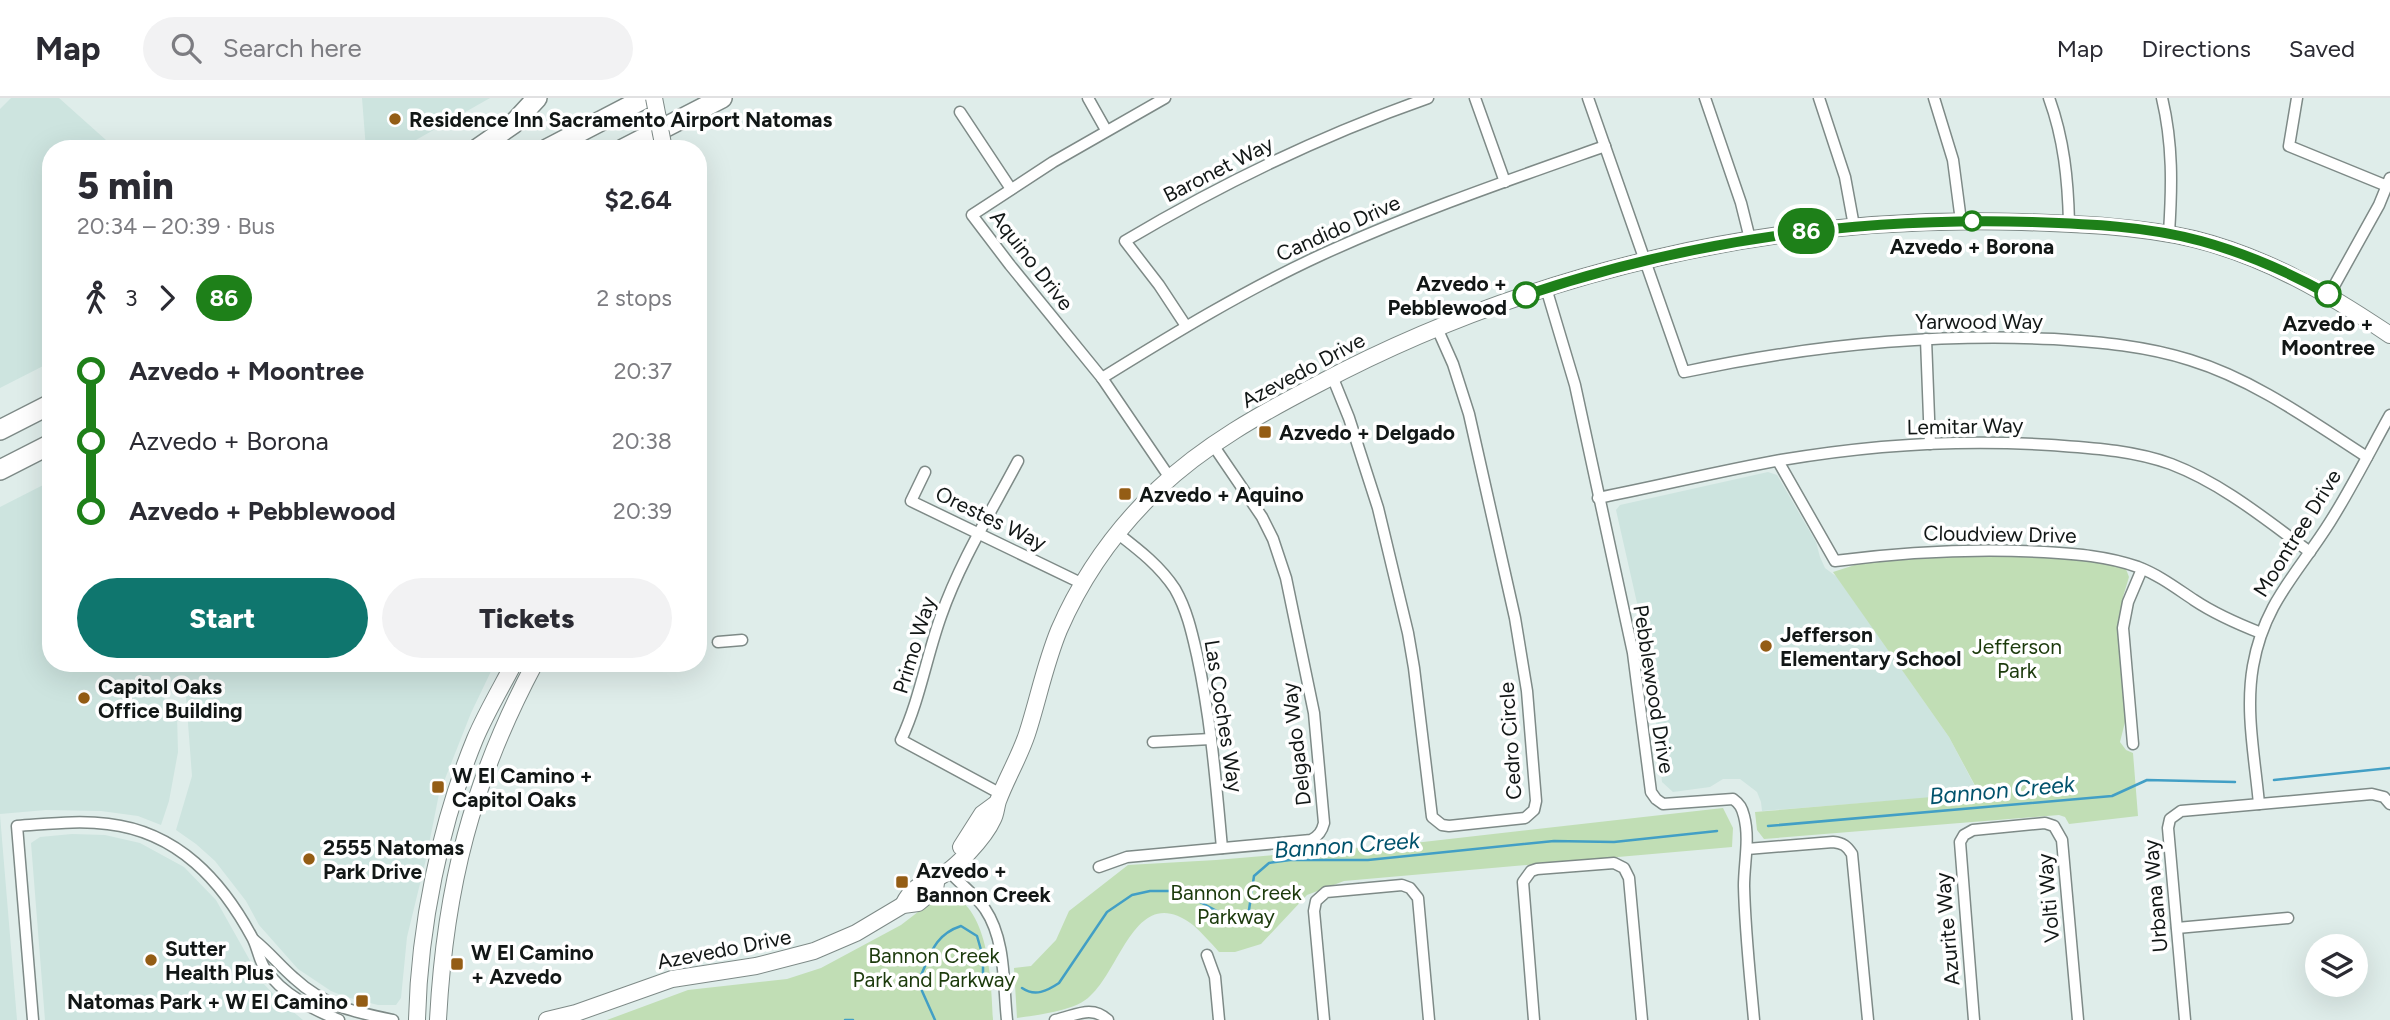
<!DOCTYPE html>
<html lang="en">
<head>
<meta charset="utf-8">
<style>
  :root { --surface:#fff; --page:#f2f2f3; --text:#2b2b33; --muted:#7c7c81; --line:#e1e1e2; --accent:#0f766e }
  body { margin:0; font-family:Figtree,sans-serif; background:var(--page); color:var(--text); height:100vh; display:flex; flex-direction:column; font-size:26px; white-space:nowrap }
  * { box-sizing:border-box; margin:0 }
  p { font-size:23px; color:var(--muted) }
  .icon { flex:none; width:38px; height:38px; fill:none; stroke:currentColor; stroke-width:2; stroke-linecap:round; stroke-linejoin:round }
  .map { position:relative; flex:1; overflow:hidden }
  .side { position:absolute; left:42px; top:42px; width:665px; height:532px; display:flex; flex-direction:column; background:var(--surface); border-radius:28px; box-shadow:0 7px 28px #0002 }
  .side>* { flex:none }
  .badge { padding:0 14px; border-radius:23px; font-size:24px; line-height:46px }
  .fabs { position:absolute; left:2305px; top:836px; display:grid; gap:14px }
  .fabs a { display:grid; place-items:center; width:63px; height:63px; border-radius:50%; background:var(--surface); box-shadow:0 7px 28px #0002; font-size:35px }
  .map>.badge { position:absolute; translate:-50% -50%; box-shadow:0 0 0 4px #fff }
  .legs { display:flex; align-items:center; gap:10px; height:77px; padding:0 35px; font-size:23px }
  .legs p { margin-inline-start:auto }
  .headline { display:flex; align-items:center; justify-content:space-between; height:119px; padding:0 35px }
  h1 { font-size:38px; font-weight:800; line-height:52px }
  .button { display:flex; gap:14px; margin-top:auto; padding:14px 35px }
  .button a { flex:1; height:80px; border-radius:42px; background:var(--accent); color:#fff; font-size:28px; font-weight:800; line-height:80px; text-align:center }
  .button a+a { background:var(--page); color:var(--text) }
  ul { padding:0 35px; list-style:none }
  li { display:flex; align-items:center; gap:24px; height:70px; font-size:26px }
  li i { display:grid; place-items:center; width:10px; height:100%; margin:0 9px; background:currentColor }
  li i::after { content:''; width:18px; height:18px; margin:-9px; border:5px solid; border-radius:50%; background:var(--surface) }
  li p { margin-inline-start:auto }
  li:first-child i { background:linear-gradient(#0000 50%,currentColor 0) }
  li:last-child i { background:linear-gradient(currentColor 50%,#0000 0) }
  header { display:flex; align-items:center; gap:42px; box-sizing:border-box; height:98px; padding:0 35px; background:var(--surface); border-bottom:2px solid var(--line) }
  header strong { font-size:33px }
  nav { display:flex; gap:38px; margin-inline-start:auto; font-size:24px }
  .search { width:490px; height:63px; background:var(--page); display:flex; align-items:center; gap:18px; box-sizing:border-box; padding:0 24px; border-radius:38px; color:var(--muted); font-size:26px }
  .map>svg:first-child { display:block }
</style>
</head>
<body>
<header>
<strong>Map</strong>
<div class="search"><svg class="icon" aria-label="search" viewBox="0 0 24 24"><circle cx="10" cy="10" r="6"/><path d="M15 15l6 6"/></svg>Search here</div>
<nav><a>Map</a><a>Directions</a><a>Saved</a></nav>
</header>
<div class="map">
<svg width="2390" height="922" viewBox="0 0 2390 922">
  <rect width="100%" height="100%" fill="#dfedea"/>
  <!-- built -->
  <g fill="#cde4df">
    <path d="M11,0H59L116,51H51V264L0,290V11Z"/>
    <path d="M362,0H490L400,51H366Z"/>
    <path d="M1768,374L1777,377L1816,444L1820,459L1825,470L1837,479L1949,639L1979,696L1762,713L1761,704L1757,694L1740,681H1723L1710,689L1673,694L1662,684L1649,558L1616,412L1620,407Z"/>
    <path d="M51,383V565H495L471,615L439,696L426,761L407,839L401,900L396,907H378L346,899L331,893L298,871L259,827L246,803L215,763L196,746L176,732L192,678L186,599L163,590L165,606L177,616L178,654L169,703L161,727L138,718L101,713L46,712L0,716V409Z"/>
    <path d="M0,717L17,922H0Z"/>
    <path d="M72,736L105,737L140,745L184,769L216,802L262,884L279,902L303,922H45L31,745L40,739Z"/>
  </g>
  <!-- green -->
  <g fill="#c1deb5">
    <path d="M1988,457L2089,462L2126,471L2129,479L2123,499L2118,536L2126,620L2120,644L2126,652L2133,655L2138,718L2069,726L2065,719L2059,717L1764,741L1757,732L1755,714L1979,695L1949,639L1833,474L1861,465L1905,461Z"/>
    <path d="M1723,710L1733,730L1732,749L1344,783L1307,797L1261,846L1235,854H1219C1211,845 1202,835 1193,827C1135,783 1122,872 1088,900C1073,913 1037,917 1017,920L1014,870L1031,868L1056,842L1069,813L1128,767L1216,762L1423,744Z"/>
    <path d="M944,794C990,805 991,884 993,922H607L688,892L787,881L821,870L901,827Z"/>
  </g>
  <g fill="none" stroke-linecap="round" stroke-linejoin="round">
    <!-- stream -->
    <g stroke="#429fc5" stroke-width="2.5">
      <path d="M2274,682L2390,670"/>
      <path d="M1768,728L2112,698L2147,682L2235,684"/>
      <path d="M1022,890C1035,899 1047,893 1059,885L1107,814L1132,797L1150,793H1169L1187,797L1228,819L1241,818L1249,812L1254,778L1269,765L1290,762H1368L1554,743L1614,744L1717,733"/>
      <path d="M845,922H853"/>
      <path d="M935,922L918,884C930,859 933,837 961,828L977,838L983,859V876"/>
    </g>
    <!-- street casing -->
    <g stroke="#7e8a87" stroke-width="13">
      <g id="street">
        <path d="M1088,0L1106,32"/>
        <path d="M1165,0L1053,64L972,117L1010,167L1102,280L1170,380"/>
        <path d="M1475,0L1505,84"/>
        <path d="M1588,0L1684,274C1806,248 1929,235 2054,241C2100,244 2146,248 2190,262C2255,282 2311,323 2367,359"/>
        <path d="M1705,0L1741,105L1750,141"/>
        <path d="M1819,0L1845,79L1854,128"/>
        <path d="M1934,0L1953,62L1961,123"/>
        <path d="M2049,0C2064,41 2068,82 2069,125"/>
        <path d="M2162,0C2173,46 2172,89 2169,135"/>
        <path d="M2297,0L2289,48L2387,88"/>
        <path d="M960,14L1011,91"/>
        <path d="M1546,190L1575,287L1633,555L1651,694L1656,701L1663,706L1733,701C1740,706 1742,710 1744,718C1750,741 1744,765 1744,788C1745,833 1750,877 1754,922"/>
        <path d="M2329,197L2379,107L2390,80"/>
        <path d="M1186,228L1159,187L1125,143C1221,86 1322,37 1428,0"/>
        <path d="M1926,241L1930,346"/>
        <path d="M1332,278L1349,320L1378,410L1408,535L1414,570L1432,719L1442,727L1449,728L1525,720L1534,712L1536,703L1527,593L1515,520L1469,316L1453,266L1437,230"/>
        <path d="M1102,280C1173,236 1245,192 1321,157C1413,115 1509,82 1605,48"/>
        <path d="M1778,363L1835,463C1904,454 1974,450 2044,454C2076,456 2107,458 2138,469C2159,477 2176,490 2194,502C2215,516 2238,526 2261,535"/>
        <path d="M925,374L911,403L1083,486"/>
        <path d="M1598,400C1659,388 1720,373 1781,362C1869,347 1961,341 2051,347C2091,350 2132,352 2171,366C2223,386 2265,421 2310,454"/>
        <path d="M1117,435C1139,452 1160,468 1175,491C1187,512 1192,535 1197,557C1211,621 1216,685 1222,750"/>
        <path d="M718,544L742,542"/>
        <path d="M1153,644L1211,641"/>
        <path d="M2133,646L2123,530L2128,504L2142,471"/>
        <path d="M1001,696L901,642C920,601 926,560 941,518C960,464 991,414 1018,363"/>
        <path d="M2259,706C2255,661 2245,613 2253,568C2264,505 2298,475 2330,424C2352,389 2370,353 2390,317"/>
        <path d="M1747,751L1833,744C1843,745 1847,748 1852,756L1868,922"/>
        <path d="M1099,769L1127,759L1311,742C1319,738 1322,733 1324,725L1314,615L1286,480L1273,441L1262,419L1213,347"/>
        <path d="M947,772C960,785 975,797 985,811C1006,842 1003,886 1007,922"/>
        <path d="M2177,830L2288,820"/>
        <path d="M254,842C269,854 280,868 294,880C324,908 354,914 393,922"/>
        <path d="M1207,857L1215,879L1219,922"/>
        <path d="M33,922L17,728C48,726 78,722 108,726C178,734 222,783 253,841C258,851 259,862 265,871C282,896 312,911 339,922"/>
        <path d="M1055,922C1075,918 1091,906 1108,922"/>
        <path d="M1324,922L1314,813L1316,803L1326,794L1402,787L1410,790L1418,800L1429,922"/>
        <path d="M1534,922L1523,784L1531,773L1537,771L1614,765L1624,770L1629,780L1642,922"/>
        <path d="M1974,922L1960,744L1964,737L1973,732L2045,725L2054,728L2062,742L2078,922"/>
        <path d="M2185,922L2168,730L2170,721L2181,713L2372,696L2384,699L2390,706"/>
      </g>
    </g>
    <!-- secondary casing -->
    <g stroke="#7e8a87" stroke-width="18">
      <g id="secondary">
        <path d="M961,749L982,716L997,705"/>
        <path d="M903,807C912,789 920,787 937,780C955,772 985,739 993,721C996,716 996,709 998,703C1006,681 1019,660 1027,636C1038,602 1045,566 1059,532C1082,479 1116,431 1158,391C1204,347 1262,315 1318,286C1533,172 1779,116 2022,124C2080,126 2138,128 2194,141C2267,159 2329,196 2390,237"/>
        <path d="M417,922C419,830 440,726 475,641C486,615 501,590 514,565"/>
        <path d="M438,922C445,789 472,683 535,565"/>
        <path d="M547,922L576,915L672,881L756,868L814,853L856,835L903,807L918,805L935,791L937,779"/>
      </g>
    </g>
    <!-- highway casing -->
    <g stroke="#7e8a87" stroke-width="22">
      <g id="highway">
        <path d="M477,51L513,26L537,0"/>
        <path d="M547,51L645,0"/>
        <path d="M623,51L722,0"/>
        <path d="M0,332L51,306"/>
        <path d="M0,372L51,346"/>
      </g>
    </g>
    <!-- street -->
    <use href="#street" stroke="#fff" stroke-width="10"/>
    <!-- secondary -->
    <use href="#secondary" stroke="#fff" stroke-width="16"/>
    <!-- highway -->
    <use href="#highway" stroke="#fff" stroke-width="19"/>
    <!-- secondary-bridge casing -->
    <g stroke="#7e8a87" stroke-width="18" stroke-linecap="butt">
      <path id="secondary-bridge" d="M654,0L664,51"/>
    </g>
    <!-- secondary-bridge -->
    <use href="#secondary-bridge" stroke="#fff" stroke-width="16"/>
  </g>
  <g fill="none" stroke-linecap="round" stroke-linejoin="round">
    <!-- line-1 casing -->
    <g stroke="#fff" stroke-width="16">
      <path id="line-1" d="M1526,197C1689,142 1860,119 2032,124C2089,126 2146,128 2201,143C2245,155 2288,174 2328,196"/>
    </g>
    <!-- line-1 -->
    <use href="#line-1" stroke="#1e8019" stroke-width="10"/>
  </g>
  <!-- markers -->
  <g fill="#945d15" stroke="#fff" stroke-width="2.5">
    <circle cx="395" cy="21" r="7"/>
    <rect x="1258" y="327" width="14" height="14" rx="3.5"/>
    <rect x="1118" y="389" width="14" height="14" rx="3.5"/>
    <circle cx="1766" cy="548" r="7"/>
    <circle cx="84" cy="600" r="7"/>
    <rect x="431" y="682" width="14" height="14" rx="3.5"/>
    <circle cx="309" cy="761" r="7"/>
    <rect x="895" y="777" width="14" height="14" rx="3.5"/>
    <circle cx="151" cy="862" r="7"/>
    <rect x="450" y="859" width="14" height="14" rx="3.5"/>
    <rect x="355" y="896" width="14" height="14" rx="3.5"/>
  </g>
  <g fill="#fff" stroke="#1e8019" stroke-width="3.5">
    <circle cx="1972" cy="123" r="9"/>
    <circle cx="2328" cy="196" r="12"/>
    <circle cx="1526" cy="197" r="12"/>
  </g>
  <g text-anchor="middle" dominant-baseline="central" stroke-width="7" stroke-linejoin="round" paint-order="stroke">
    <!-- poi labels -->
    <g font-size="21" font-weight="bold" fill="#121716" stroke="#fff" text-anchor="start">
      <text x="409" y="21">Residence Inn Sacramento Airport Natomas</text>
      <text x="1279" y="334">Azvedo + Delgado</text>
      <text x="1139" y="396">Azvedo + Aquino</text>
      <text x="1780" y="536">Jefferson<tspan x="1780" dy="24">Elementary School</tspan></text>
      <text x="98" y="588">Capitol Oaks<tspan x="98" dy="24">Office Building</tspan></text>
      <text x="452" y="677">W El Camino +<tspan x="452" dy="24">Capitol Oaks</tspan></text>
      <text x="323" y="749">2555 Natomas<tspan x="323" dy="24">Park Drive</tspan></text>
      <text x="916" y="772">Azvedo +<tspan x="916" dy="24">Bannon Creek</tspan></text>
      <text x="165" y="850">Sutter<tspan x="165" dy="24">Health Plus</tspan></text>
      <text x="471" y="854">W El Camino<tspan x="471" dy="24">+ Azvedo</tspan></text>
      <text x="348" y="903" text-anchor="end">Natomas Park + W El Camino</text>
    </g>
    <!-- street labels -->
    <g font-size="21" fill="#121716" stroke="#fff">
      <text transform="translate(1218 71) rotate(-27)">Baronet Way</text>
      <text transform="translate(1338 130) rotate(-24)">Candido Drive</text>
      <text transform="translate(1032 162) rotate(52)">Aquino Drive</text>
      <text x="1979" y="223">Yarwood Way</text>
      <text transform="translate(1303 272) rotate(-28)">Azevedo Drive</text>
      <text transform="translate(1965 328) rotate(-1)">Lemitar Way</text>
      <text transform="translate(991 420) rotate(26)">Orestes Way</text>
      <text transform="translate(2297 435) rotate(-58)">Moontree Drive</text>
      <text transform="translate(2000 436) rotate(1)">Cloudview Drive</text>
      <text transform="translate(914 547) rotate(-73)">Primo Way</text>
      <text transform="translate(1654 591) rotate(81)">Pebblewood Drive</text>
      <text transform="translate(1224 618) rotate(81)">Las Coches Way</text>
      <text transform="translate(1510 643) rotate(-94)">Cedro Circle</text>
      <text transform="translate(1296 646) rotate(-97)">Delgado Way</text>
      <text transform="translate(2155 798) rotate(-95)">Urbana Way</text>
      <text transform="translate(2048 800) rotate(-95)">Volti Way</text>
      <text transform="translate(1947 831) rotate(-95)">Azurite Way</text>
      <text transform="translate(724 851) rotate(-11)">Azevedo Drive</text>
    </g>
    <!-- stop labels -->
    <g font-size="21" font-weight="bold" fill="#121716" stroke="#fff">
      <text x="1972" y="148">Azvedo + Borona</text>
      <text x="1507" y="185" text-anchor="end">Azvedo +<tspan x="1507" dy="24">Pebblewood</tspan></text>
      <text x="2328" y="225">Azvedo +<tspan x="2328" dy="24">Moontree</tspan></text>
    </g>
    <!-- park labels -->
    <g font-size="21" fill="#1c3a0c" stroke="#fff">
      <text x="2017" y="548">Jefferson<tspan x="2017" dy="24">Park</tspan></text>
      <text x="1236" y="794">Bannon Creek<tspan x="1236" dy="24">Parkway</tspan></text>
      <text x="934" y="857">Bannon Creek<tspan x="934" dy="24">Park and Parkway</tspan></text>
    </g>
    <!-- water labels -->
    <g font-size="23" font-style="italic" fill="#01526c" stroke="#fff">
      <text transform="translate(2002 692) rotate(-5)">Bannon Creek</text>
      <text transform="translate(1347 747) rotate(-4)">Bannon Creek</text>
    </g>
  </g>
</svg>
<div class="fabs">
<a><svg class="icon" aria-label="layers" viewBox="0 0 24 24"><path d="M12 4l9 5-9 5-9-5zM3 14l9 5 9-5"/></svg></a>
</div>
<b class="badge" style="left:1806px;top:133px;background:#1e8019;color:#fff">86</b>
<section class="side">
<div class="headline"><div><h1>5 min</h1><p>20:34 – 20:39 · Bus</p></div><b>$2.64</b></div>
<div class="legs"><svg class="icon" aria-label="walk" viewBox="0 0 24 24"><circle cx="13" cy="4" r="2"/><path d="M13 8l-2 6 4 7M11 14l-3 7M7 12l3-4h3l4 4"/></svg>3<svg class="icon" aria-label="forward" viewBox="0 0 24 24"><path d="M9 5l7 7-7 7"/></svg><b class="badge" style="background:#1e8019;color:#fff">86</b><p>2 stops</p></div>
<ul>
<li><i style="color:#1e8019"></i><b>Azvedo + Moontree</b><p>20:37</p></li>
<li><i style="color:#1e8019"></i><span>Azvedo + Borona</span><p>20:38</p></li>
<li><i style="color:#1e8019"></i><b>Azvedo + Pebblewood</b><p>20:39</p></li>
</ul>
<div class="button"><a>Start</a><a>Tickets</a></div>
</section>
</div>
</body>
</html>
